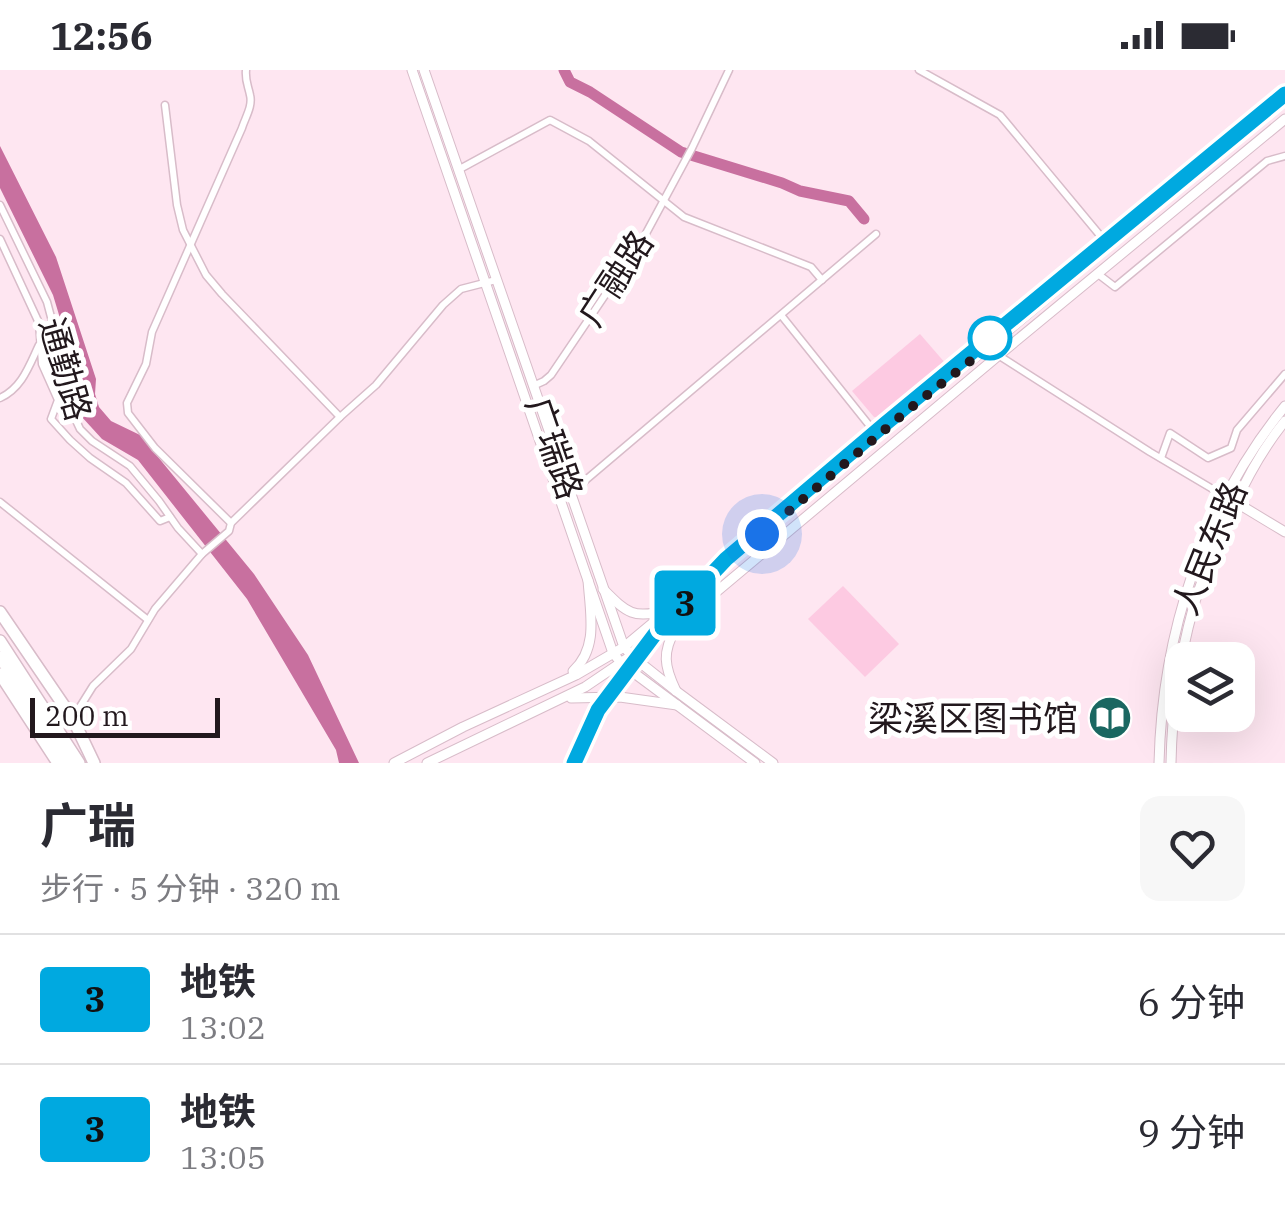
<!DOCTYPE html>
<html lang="zh">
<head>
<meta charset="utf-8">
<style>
  :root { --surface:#fff; --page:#f7f7f7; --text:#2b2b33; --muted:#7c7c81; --line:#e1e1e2 }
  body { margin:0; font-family:"IBM Plex Serif","Noto Sans SC",serif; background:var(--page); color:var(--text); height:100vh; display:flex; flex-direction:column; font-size:38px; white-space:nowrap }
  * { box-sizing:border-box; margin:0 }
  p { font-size:32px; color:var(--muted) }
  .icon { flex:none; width:55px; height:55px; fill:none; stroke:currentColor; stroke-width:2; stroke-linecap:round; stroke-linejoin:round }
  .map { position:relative; height:693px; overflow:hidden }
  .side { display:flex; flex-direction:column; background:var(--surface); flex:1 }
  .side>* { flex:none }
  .badge { padding:0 20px; border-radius:8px; font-size:35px; line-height:65px }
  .buttons { position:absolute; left:1165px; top:572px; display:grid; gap:20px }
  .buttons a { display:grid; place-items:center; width:90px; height:90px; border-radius:20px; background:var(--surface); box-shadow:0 10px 40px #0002; font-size:50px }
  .scale { position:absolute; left:30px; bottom:25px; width:190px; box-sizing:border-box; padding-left:10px; border:5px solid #22181d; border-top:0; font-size:28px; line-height:35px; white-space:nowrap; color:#22181d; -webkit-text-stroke:8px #fff; paint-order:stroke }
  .you { position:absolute; width:50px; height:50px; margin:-25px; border:8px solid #fff; border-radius:50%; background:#1a73e8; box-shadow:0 0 0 15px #1a73e833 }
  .map>.badge { position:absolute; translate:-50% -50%; box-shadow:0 0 0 5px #fff }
  .round { display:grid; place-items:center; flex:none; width:105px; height:105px; border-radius:20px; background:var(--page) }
  .overview { display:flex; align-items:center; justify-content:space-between; height:170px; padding:0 40px }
  h1 { font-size:48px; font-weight:700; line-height:75px }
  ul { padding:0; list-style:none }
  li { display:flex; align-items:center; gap:30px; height:130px; padding:0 40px; border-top:2px solid var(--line) }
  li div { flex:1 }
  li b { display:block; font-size:38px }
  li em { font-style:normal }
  li .badge { min-width:110px; font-weight:700; text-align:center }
  .status { display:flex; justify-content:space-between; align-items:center; height:70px; padding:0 50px; background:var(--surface); direction:ltr }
  .status svg { height:28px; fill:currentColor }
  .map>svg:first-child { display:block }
</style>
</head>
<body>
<div class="status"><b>12:56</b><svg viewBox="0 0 49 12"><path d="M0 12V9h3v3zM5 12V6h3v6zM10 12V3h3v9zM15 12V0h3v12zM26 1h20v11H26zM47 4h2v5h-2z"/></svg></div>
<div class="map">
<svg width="1285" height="693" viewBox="0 0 1285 693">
  <rect width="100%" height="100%" fill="#fee6f1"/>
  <!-- green -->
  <g fill="#fdcae2">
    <path d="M920,264L946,294L881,348L874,347L852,321Z"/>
    <path d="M843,516L899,574L865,607L808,549Z"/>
  </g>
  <!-- water -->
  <path fill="#c8709f" d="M0,76L56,187L96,309L95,324L99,337L111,351L140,365L254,504L308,585L359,693H339L336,680L247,529L138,390L102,369L81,346L78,337L82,321L53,225L0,118Z"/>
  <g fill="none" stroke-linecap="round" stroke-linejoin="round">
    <!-- river -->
    <path stroke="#c8709f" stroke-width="11" d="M564,0L570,12L590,22L681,82L782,113L800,121L849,131L864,149"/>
    <!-- street casing -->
    <g stroke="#d8bcc9" stroke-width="9">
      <g id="street">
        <path d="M919,0L1000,45L1108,175"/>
        <path d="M165,35L177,135L183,160L206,205L222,224L340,347"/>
        <path d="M458,100L550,50L589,71L684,147L811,197L822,210"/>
        <path d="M0,135L47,232L68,311L72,342L80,359L92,371L130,396L159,431L178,458L202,484"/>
        <path d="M0,169L39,253L42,294L58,330L51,349L70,370L90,388L126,413L160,451L170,447"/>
        <path d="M1098,204L1115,217L1267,91L1285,86"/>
        <path d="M781,245L877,365"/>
        <path d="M987,278L1150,382L1226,427"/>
        <path d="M533,316L544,311L551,305L643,169L692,78L729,0"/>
        <path d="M0,328C22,318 29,296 39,275"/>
        <path d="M1161,388L1170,363L1208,388L1231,378L1237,360L1285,304"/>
        <path d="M568,425L876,164"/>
        <path d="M0,432L148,550"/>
        <path d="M231,453L155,378L128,343L127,333L146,294L152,262L242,58C245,48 253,36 250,25C248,15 245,11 246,0"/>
        <path d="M73,648L93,616L131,579L155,539L202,484L229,461L231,453L340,347L376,315L443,235L461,219L496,210"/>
      </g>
    </g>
    <!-- secondary casing -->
    <g stroke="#d8bcc9" stroke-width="11">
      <g id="secondary">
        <path d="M412,0L613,583L622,594L755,693"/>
        <path d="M424,0L624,577L633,587L676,621L773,693"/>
        <path d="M1232,430L1285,462"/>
        <path d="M1159,693C1162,564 1203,437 1285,336"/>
        <path d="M1171,693C1172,642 1179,589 1193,539C1200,511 1213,485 1224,459C1240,420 1258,384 1285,351"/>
      </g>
    </g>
    <!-- primary casing -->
    <g stroke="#d8bcc9" stroke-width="11">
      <g id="primary">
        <path d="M603,519C626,542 633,550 666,540"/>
        <path d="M573,601C599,578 590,542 588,510"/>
        <path d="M676,621C664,596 662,582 676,558"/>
        <path d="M571,628L620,627L677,635"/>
        <path d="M394,693L463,657L576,605L624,577L908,340L987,278L1285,28"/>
        <path d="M427,693L585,617L678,554L999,285L1285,49"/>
      </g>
    </g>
    <!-- highway casing -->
    <g stroke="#d8bcc9" stroke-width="14">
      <g id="highway">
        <path d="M0,542L73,649L94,693"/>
        <path d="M0,571L79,693"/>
        <path d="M0,587L69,693"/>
        <path d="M0,604L58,693"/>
      </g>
    </g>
    <!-- street -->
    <use href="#street" stroke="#fff" stroke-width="6"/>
    <!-- secondary -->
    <use href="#secondary" stroke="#fff" stroke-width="9"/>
    <!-- primary -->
    <use href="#primary" stroke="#fff" stroke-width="9"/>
    <!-- highway -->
    <use href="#highway" stroke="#fff" stroke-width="11"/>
  </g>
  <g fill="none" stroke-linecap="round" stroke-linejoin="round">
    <!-- line casing -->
    <g stroke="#fff" stroke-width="22">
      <path id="line" d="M574,693L598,640L655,564L726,489L885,354L1285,24"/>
    </g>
    <!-- line -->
    <use href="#line" stroke="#00a9e0" stroke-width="15"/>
    <!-- walk -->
    <path stroke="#22181d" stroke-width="10" stroke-dasharray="0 18" d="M762,464L908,340L987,278L990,268"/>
  </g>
  <!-- icons -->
  <defs>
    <g id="library-disc" transform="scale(2.25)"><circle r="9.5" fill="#1a6761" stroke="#fff"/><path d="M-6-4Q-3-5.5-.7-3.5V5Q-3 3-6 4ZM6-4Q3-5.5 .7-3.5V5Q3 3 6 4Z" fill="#fff"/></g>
  </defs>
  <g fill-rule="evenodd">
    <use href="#library-disc" x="1110" y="648"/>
  </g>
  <!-- markers -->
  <circle fill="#fff" stroke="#00a9e0" stroke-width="5" cx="990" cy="268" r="20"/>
  <g text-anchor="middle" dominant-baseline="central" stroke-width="10" stroke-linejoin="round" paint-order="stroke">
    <!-- street labels -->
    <g font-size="35" fill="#22181d" stroke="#fff">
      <text transform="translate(615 208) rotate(-57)">广融路</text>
      <text transform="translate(66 299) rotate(74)">通勤路</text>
      <text transform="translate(555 378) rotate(71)">广瑞路</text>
      <text transform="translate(1209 478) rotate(-68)">人民东路</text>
    </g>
    <!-- poi labels -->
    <g font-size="35" fill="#22181d" stroke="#fff" text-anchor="end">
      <text x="1078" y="648">梁溪区图书馆</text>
    </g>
  </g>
</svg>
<div class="buttons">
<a><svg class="icon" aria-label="layers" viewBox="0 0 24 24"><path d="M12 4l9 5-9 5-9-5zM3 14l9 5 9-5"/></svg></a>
</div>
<div class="scale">200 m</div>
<div class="you" style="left:762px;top:464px"></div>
<b class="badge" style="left:685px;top:533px;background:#00a9e0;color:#111">3</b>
</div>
<section class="side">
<div class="overview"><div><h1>广瑞</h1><p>步行 · 5 分钟 · 320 m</p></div><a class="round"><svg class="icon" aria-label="heart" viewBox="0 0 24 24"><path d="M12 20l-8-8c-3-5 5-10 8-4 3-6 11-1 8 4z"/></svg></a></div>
<ul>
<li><span class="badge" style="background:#00a9e0;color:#111">3</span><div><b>地铁</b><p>13:02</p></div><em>6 分钟</em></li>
<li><span class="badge" style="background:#00a9e0;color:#111">3</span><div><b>地铁</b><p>13:05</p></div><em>9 分钟</em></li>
</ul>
</section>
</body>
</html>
